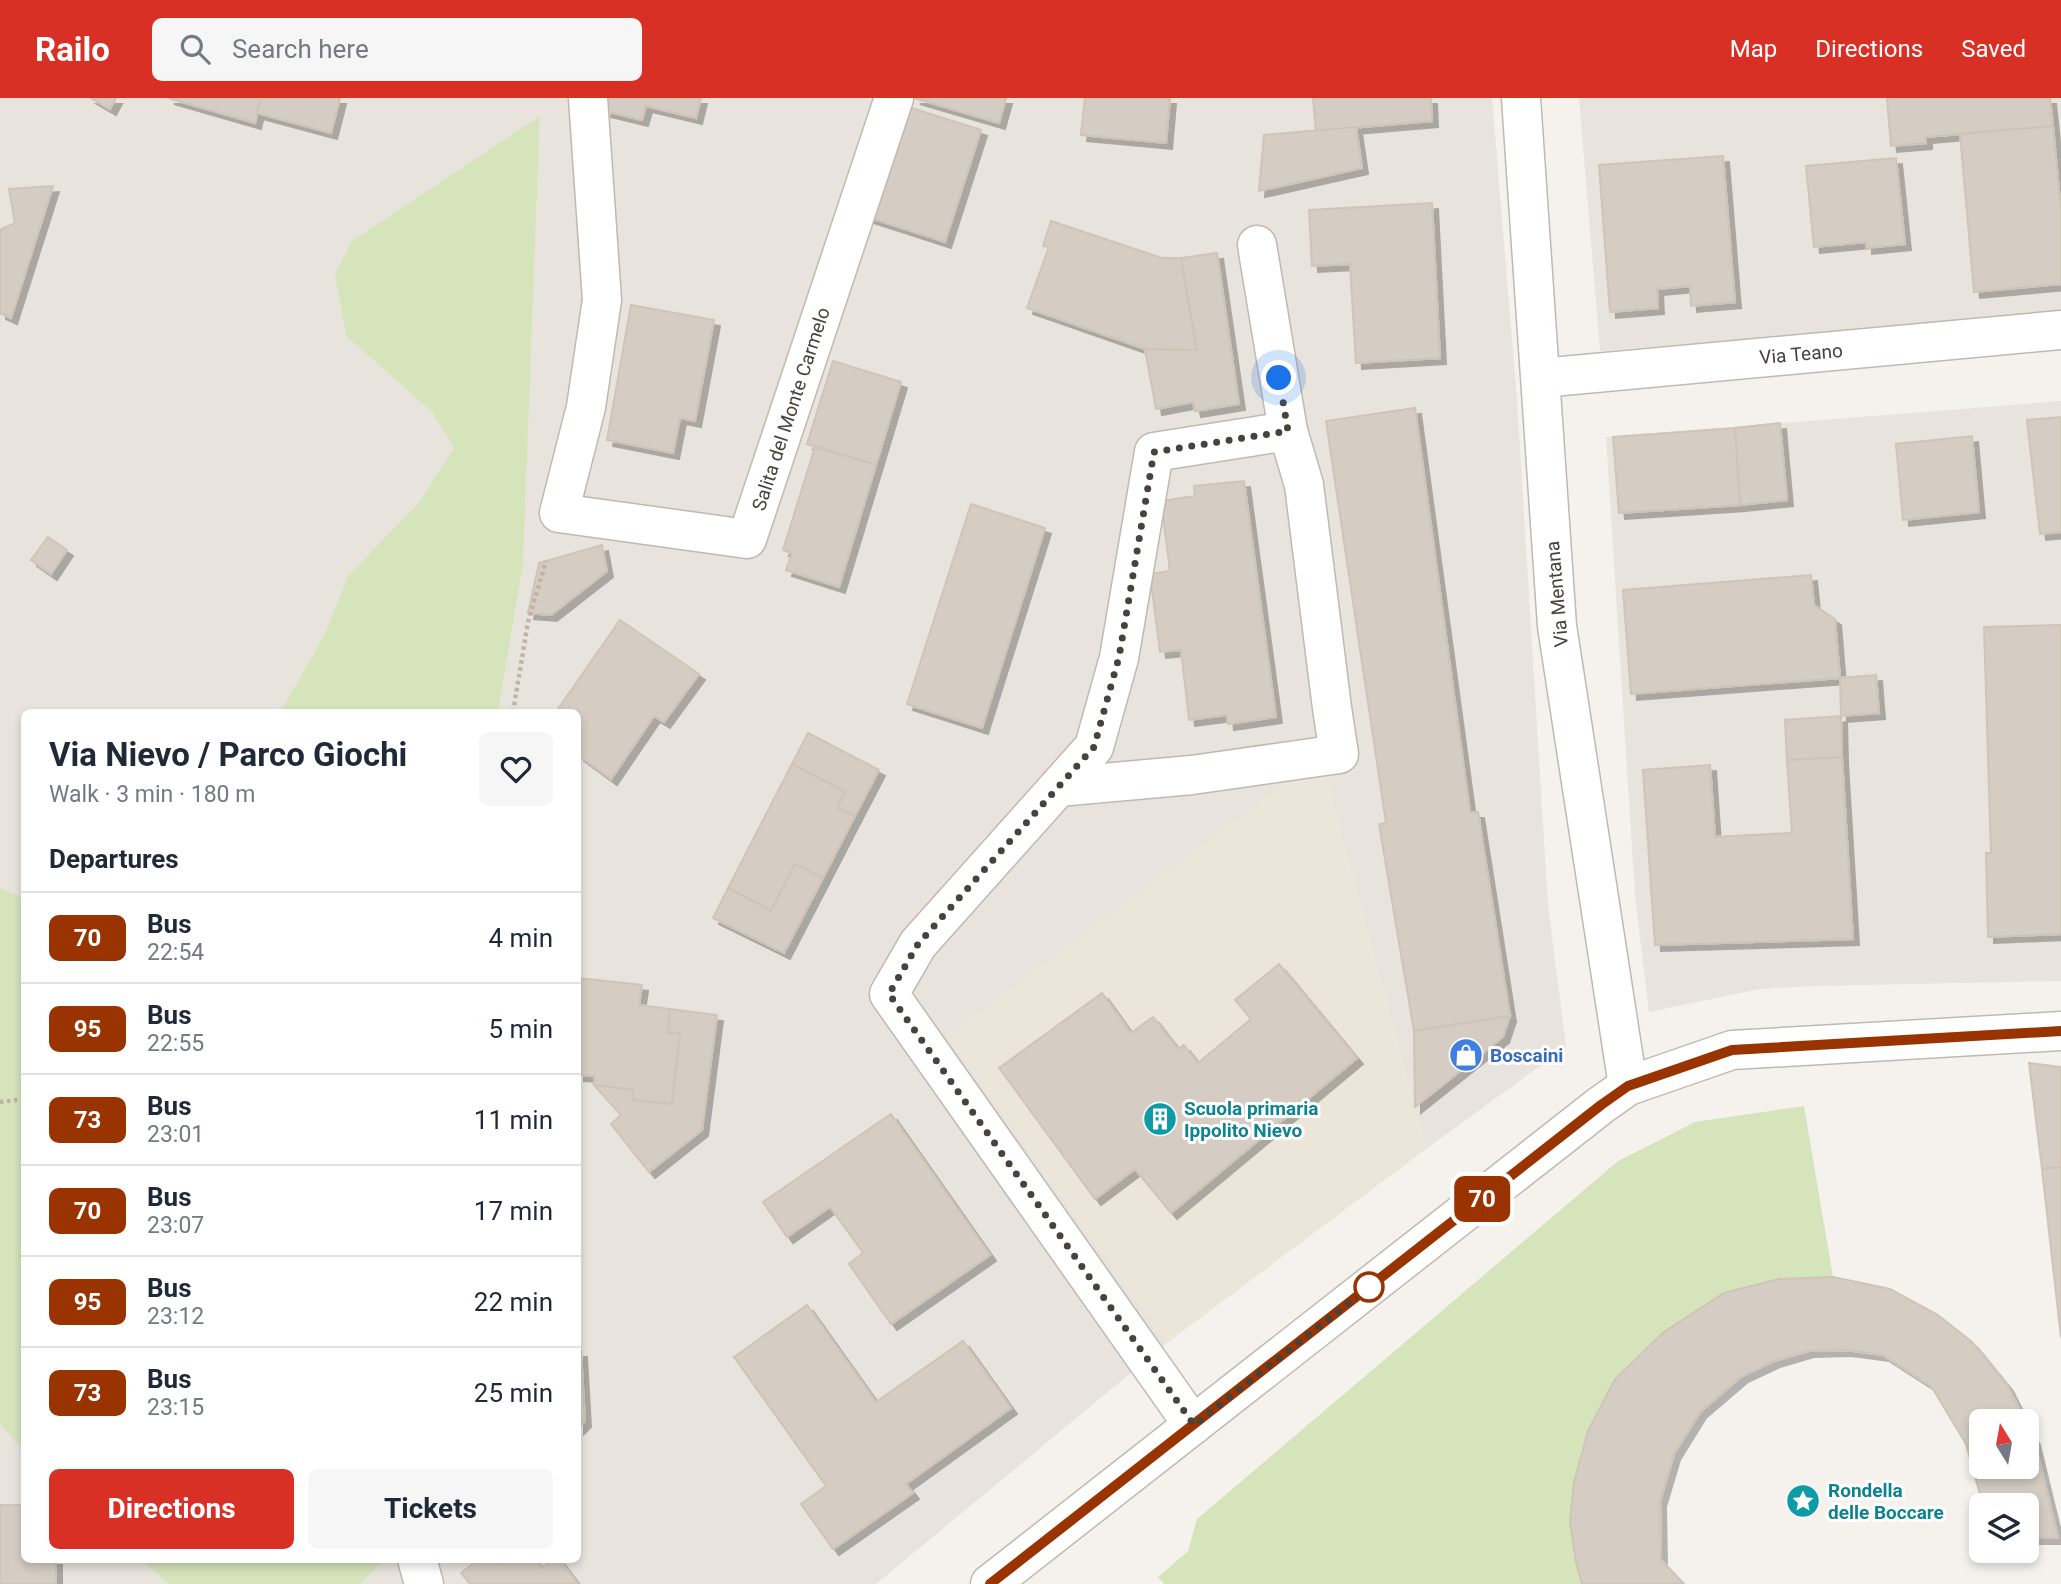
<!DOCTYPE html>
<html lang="en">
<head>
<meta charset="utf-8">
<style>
  :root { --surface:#fff; --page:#f6f6f7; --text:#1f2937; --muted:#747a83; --line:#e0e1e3; --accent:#d93025 }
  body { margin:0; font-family:Roboto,sans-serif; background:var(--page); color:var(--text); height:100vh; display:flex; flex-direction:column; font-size:26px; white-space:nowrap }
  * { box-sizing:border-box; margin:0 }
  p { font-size:23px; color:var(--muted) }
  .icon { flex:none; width:38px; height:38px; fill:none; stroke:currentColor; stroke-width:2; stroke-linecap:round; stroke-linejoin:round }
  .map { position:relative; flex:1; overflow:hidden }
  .details { position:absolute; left:21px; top:611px; width:560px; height:854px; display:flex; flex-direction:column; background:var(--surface); border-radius:10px; box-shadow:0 4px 10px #0003 }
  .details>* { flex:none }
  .badge { padding:0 14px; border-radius:10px; font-size:24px; line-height:46px }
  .needle { width:46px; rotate:349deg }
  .controls { position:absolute; left:1969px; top:1311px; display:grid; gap:14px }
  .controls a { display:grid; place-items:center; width:70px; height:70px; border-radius:10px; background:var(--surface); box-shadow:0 4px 10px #0003; font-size:35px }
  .you { position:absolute; width:35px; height:35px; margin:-18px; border:5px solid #fff; border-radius:50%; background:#1a73e8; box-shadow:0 0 0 10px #1a73e833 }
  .map>.badge { position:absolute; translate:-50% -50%; box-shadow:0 0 0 4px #fff }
  h2 { padding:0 28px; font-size:26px; line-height:63px }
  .round { display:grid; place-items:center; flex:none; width:74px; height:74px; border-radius:10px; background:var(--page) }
  .summary { display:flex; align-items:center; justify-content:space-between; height:119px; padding:0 28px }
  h1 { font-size:33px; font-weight:700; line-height:52px }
  .cta { display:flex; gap:14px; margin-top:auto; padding:14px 28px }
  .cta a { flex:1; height:80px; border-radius:10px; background:var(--accent); color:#fff; font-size:28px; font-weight:700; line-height:80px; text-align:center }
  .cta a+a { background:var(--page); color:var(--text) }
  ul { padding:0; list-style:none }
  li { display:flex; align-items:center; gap:21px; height:91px; padding:0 28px; border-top:2px solid var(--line) }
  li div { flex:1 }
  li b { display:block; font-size:26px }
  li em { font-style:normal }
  li .badge { min-width:77px; font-weight:700; text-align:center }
  header { display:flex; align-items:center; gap:42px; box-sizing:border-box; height:98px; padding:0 35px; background:var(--accent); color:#fff }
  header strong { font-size:33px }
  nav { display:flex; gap:38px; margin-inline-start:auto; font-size:24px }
  .search { width:490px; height:63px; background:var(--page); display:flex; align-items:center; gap:18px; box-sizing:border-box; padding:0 24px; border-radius:10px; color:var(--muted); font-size:26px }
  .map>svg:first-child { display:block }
</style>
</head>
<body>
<header>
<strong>Railo</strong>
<div class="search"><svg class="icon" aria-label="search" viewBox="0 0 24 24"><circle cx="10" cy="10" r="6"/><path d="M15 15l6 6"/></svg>Search here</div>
<nav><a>Map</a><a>Directions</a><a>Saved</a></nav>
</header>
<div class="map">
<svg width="2061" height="1486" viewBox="0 0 2061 1486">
  <defs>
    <filter id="shadow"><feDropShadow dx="6" dy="6" stdDeviation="0" flood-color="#0004"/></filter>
  </defs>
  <rect width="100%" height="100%" fill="#f5f2ed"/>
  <!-- residential -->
  <g fill="#e8e3dc">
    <path d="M0,0H1492L1517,302L1548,807L1566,949L1426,1051L1320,658L947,938L1167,1245L876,1486H360L386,1461H578V614H498L523,468L540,19L346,238L432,314L455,349L421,402L348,478L324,538L280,614H24V800L0,790Z"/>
    <path d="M1579,0H2061V216L1600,253Z"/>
    <path d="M2061,303V883L1812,888L1760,891L1649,914L1635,798L1606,339Z"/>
    <path d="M0,1326L24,1353V1461H140L169,1486H0Z"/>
  </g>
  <!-- education -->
  <path fill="#ece5d9" d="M1320,657L1426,1051L1167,1245L947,938Z"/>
  <!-- green -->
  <g fill="#d5e4bb">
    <path d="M540,18L523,468L498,614H280L324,538L348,478L421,402L454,349L432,314L346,238L335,176L352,143Z"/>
    <path d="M0,790L24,800V1353L0,1326Z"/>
    <path d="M1804,1008L1833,1179L1779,1181L1724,1195L1588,1333L1574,1384L1570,1424L1582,1486H1164L1158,1479L1188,1453L1197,1421L1618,1063L1695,1024Z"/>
    <path d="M140,1461H386L360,1486H169Z"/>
  </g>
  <!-- building -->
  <g fill="#d5cdc3" stroke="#cfc4b7" stroke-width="2" filter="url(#shadow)">
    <path d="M91,0H116L110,11Z"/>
    <path d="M168,0H261L255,25Z"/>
    <path d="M261,0H340L331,35L257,15Z"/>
    <path d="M608,0H701L696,20L646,8L642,22L605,13Z"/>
    <path d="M914,0H1006L999,25Z"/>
    <path d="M1085,0H1170L1166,45L1081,37Z"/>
    <path d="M1313,0H1431L1432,23L1316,33Z"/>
    <path d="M1887,0H2050L2053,28L1926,39V45L1891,48Z"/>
    <path d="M902,7L981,32L945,144L865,118Z"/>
    <path d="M2053,28L2061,115V186L1974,194L1960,36Z"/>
    <path d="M1356,29L1362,70L1259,93L1264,37Z"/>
    <path d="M1723,58L1735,204L1691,208L1690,188L1657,191L1658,210L1610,214L1599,67Z"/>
    <path d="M1896,60L1905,146L1866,150V144L1814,149L1806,68Z"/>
    <path d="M53,88L11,220L0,215V132L15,125L9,91Z"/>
    <path d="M1432,105L1440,260L1356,265L1350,166L1312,168L1309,112Z"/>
    <path d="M1051,123L1162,160H1181L1197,252L1145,251L1027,210L1049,149L1043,148Z"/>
    <path d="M1217,155L1239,306L1195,313L1193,304L1156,311L1145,251L1197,252L1181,160Z"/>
    <path d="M631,207L714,222L695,323L680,320L673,355L607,342Z"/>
    <path d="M833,263L901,284L876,367L807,346Z"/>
    <path d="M1415,310L1470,714H1478L1510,918L1414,933L1379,726L1386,725L1326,323Z"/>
    <path d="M2061,319V434L2040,436L2027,322Z"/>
    <path d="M1780,325L1787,402L1740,407L1735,330Z"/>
    <path d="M1735,330L1740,407L1619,415L1613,339Z"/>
    <path d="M1972,338L1979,414L1903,422L1896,346Z"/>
    <path d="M815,349L876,367L839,489L786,472L792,455L783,452Z"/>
    <path d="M1244,383L1276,619L1228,626L1227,617L1189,622L1181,552L1160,554L1150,476L1170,473L1161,403L1195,398L1194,388Z"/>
    <path d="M971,406L1045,430L982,630L907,606Z"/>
    <path d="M48,439L67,452L51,476L31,462Z"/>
    <path d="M602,447L607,473L551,517L528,515L539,465Z"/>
    <path d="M1811,477L1814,507L1835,521L1840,580L1631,596L1623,492Z"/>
    <path d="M620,522L699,576L664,624L654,618L611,681L578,657V614H556Z"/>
    <path d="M2061,527V836L1988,839L1986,755H1991L1984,529Z"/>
    <path d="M1876,577L1879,615L1841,618L1840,580Z"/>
    <path d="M1841,618L1842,659L1787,662L1785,622Z"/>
    <path d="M808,635L879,672L855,718L837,710L845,694L792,666Z"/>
    <path d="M1842,659L1853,841L1655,847L1643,672L1710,667L1715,739L1792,735L1787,662Z"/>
    <path d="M792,666L845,694L837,710L855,718L823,780L795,766L771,813L728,790Z"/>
    <path d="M795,766L823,780L784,855L713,820L728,790L771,813Z"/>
    <path d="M1279,866L1357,960L1171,1115L1135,1071L1095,1101L999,970L1102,895L1131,935L1153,919L1178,951L1184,947L1198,965L1251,921L1235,902Z"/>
    <path d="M578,880L642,887L639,907L670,911L668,935H680L672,1006L633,1002V992L594,987L595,978L578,977Z"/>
    <path d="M670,911L717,917L702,1032L649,1074L611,1026L621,1017L594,987L633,992V1002L672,1006L680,935H668Z"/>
    <path d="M1510,918L1503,939L1415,1009L1414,933Z"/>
    <path d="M2029,965L2061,969V1069L2042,1071Z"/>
    <path d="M891,1016L990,1157L891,1226L849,1166L863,1155L830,1109L787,1139L763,1104Z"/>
    <path d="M2061,1069V1240L2042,1071Z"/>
    <path d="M1833,1179L1890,1191L1938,1217L1972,1244L2007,1287L2025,1323H1981V1368H2026V1325L2034,1341L2058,1440H2026V1407H1983L1966,1346L1931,1288L1883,1257L1846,1252L1808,1253L1774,1263L1742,1278L1700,1314L1674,1356L1660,1403L1661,1462L1684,1486H1582L1576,1464L1570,1424L1574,1384L1588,1333L1615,1281L1664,1234L1724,1195L1779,1181Z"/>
    <path d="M807,1207L876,1304L963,1243L1011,1310L906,1386L913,1395L833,1451L801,1406L826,1388L734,1259Z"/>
    <path d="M578,1253H581L585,1323L578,1330Z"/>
    <path d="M0,1407H24V1461H56V1486H0Z"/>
    <path d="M479,1461H496L501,1467L509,1461H535L542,1470L553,1461H559L578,1486H470L461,1475Z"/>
  </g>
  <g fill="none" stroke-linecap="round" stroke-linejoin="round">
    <!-- minor casing -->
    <g stroke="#c0b9b0" stroke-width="41">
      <g id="minor">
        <path d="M588,0L602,202L586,309L559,415L747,441L894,0"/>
        <path d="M1521,0L1557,528L1628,988"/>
        <path d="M1257,147L1288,333"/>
        <path d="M1541,280L2061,232"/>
        <path d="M1058,689L1192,677L1339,656L1332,610L1304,387L1288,333L1154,354L1119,560L1094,649L918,846L889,896L1193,1327"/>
        <path d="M417,1461L424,1486"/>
        <path d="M990,1486L1601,1007L1628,988L1732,952L2061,933"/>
      </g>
    </g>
    <!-- path -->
    <g stroke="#c0b3a3" stroke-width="4.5" stroke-dasharray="3.5 3.5" stroke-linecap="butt">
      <path d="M513,614L528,524L546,463"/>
      <path d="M0,1004L24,1001"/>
    </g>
    <!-- minor -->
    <use href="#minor" stroke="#fff" stroke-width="38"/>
  </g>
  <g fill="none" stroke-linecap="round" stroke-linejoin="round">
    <!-- line casing -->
    <g stroke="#fff" stroke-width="16">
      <path id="line" d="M990,1486L1601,1007L1628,988L1732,952L2061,933"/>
    </g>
    <!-- line -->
    <use href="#line" stroke="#930" stroke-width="10"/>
    <!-- walk -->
    <path stroke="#49423b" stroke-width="7" stroke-dasharray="0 12.6" d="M1279,280L1288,333L1154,354L1119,559L1094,649L918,846L889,896L1194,1327L1369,1189"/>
  </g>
  <!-- icons -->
  <defs>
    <g id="shop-disc" transform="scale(1.75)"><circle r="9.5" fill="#3f7fe0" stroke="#fff"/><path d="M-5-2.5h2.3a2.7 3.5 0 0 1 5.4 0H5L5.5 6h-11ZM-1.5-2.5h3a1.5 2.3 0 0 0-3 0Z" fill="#fff"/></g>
    <g id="building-disc" transform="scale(1.75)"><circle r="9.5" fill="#0f9aa8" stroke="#fff"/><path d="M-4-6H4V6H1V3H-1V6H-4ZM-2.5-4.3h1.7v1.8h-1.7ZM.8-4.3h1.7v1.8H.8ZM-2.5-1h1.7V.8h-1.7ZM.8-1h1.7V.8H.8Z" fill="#fff"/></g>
    <g id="sight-disc" transform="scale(1.75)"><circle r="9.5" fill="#0f9aa8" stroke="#fff"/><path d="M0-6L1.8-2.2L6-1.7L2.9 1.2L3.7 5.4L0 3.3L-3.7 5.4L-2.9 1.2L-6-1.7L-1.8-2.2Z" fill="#fff"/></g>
  </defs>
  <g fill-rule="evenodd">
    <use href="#shop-disc" x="1466" y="957"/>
    <use href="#building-disc" x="1160" y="1021"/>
    <use href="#sight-disc" x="1803" y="1403"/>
  </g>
  <!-- markers -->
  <circle fill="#fff" stroke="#930" stroke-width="3.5" cx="1369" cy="1189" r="14"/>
  <g text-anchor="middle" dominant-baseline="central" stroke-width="6" stroke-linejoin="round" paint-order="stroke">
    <!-- street labels -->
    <g font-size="19" fill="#49423b" stroke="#fff">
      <text transform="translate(1801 256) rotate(-5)">Via Teano</text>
      <text transform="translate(791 311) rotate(-72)">Salita del Monte Carmelo</text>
      <text transform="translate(1557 496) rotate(-95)">Via Mentana</text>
    </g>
    <!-- shop labels -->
    <g font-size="19" font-weight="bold" fill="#366cbe" stroke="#fff" text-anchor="start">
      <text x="1490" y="957">Boscaini</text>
    </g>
    <!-- culture labels -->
    <g font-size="19" font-weight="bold" fill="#0d838f" stroke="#fff" text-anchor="start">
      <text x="1184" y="1010">Scuola primaria<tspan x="1184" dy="22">Ippolito Nievo</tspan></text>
      <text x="1828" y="1392">Rondella<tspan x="1828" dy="22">delle Boccare</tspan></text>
    </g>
  </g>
</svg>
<div class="controls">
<a><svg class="needle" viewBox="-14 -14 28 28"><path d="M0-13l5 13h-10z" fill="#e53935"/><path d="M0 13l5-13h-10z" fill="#747a83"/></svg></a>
<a><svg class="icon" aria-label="layers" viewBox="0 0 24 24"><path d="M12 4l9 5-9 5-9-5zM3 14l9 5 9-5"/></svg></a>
</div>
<div class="you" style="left:1279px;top:280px"></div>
<b class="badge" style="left:1482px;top:1101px;background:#930;color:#fff">70</b>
<section class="details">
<div class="summary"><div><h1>Via Nievo / Parco Giochi</h1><p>Walk · 3 min · 180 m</p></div><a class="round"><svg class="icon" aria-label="heart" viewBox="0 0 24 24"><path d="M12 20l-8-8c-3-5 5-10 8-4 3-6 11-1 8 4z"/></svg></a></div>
<h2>Departures</h2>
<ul>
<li><span class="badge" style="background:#930;color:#fff">70</span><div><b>Bus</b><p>22:54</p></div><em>4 min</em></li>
<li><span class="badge" style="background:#930;color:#fff">95</span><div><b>Bus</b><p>22:55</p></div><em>5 min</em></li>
<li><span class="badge" style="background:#930;color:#fff">73</span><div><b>Bus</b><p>23:01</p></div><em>11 min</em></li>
<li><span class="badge" style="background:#930;color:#fff">70</span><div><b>Bus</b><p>23:07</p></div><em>17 min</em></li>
<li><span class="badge" style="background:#930;color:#fff">95</span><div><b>Bus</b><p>23:12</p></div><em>22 min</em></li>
<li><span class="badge" style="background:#930;color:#fff">73</span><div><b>Bus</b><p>23:15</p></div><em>25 min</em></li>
</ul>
<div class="cta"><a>Directions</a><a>Tickets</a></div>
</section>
</div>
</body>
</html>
